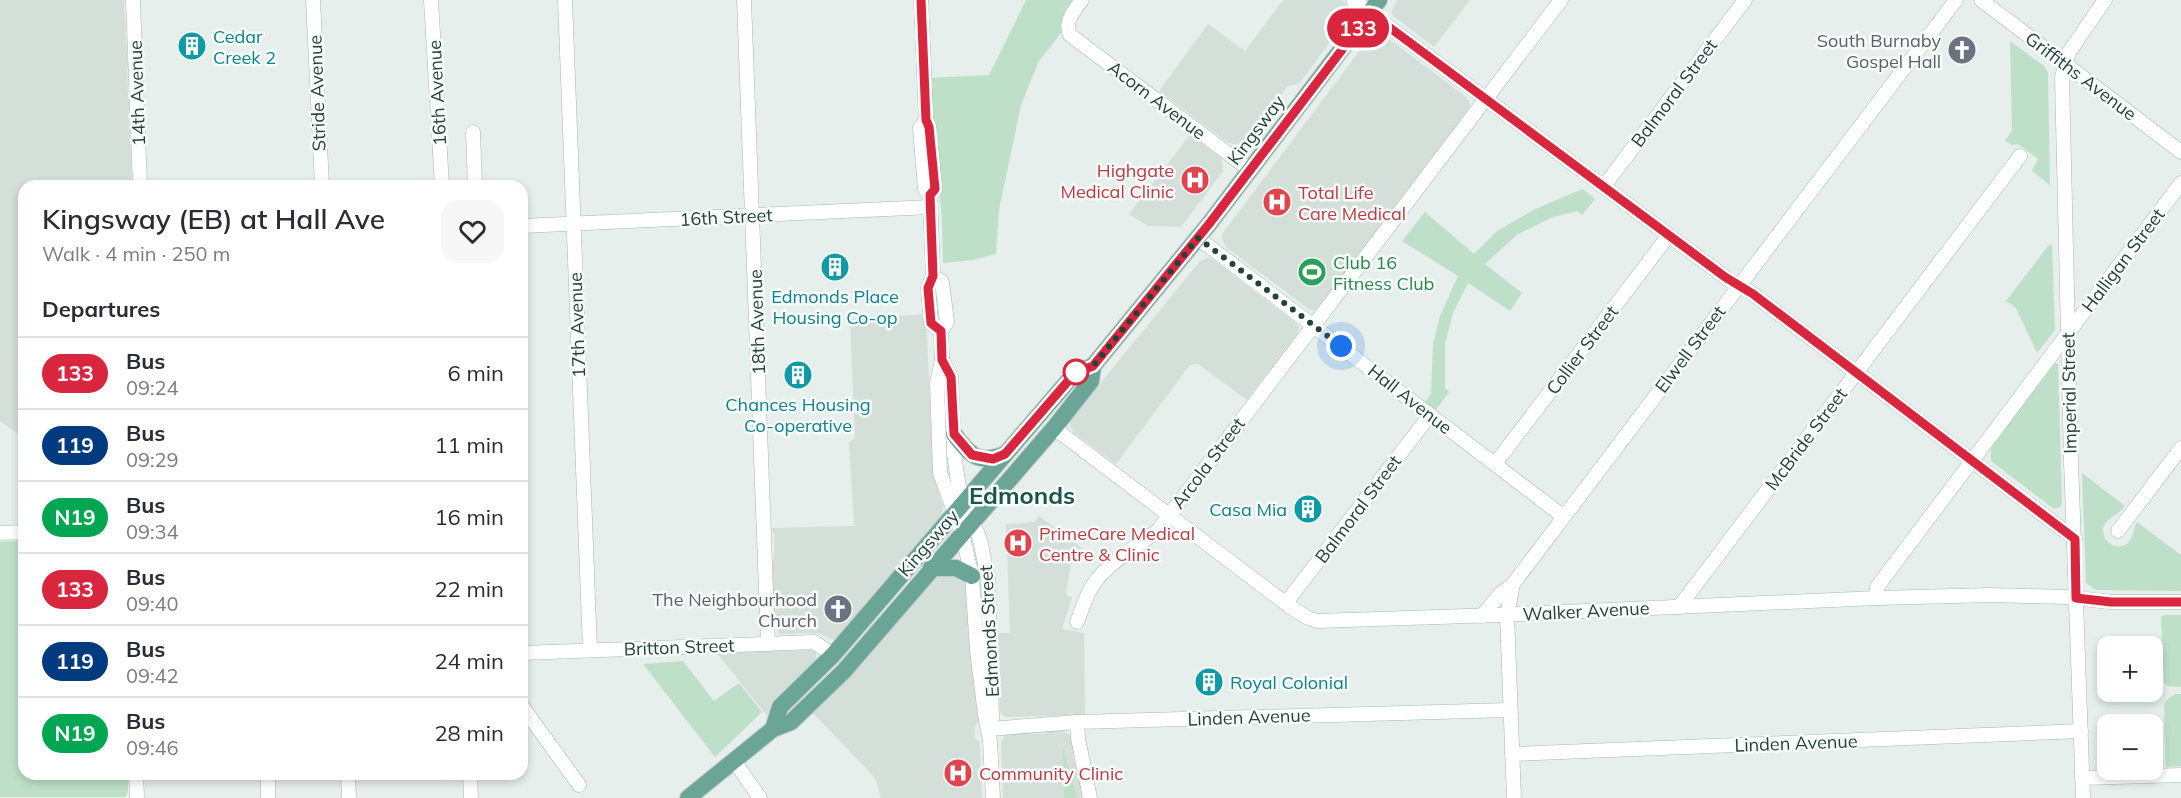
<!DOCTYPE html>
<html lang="en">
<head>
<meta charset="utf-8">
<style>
  :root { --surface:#fff; --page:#f7f7f7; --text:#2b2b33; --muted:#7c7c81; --line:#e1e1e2 }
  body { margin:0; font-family:Mulish,sans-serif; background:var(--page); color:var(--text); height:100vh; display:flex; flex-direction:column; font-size:22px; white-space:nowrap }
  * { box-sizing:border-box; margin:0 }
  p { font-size:20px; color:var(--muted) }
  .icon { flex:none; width:33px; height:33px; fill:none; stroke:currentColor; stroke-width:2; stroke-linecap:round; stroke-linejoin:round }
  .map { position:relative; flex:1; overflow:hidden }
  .panel { position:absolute; left:18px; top:180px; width:510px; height:600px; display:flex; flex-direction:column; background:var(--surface); border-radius:18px; box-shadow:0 3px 9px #0003 }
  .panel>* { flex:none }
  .badge { padding:0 12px; border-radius:20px; font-size:21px; line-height:39px }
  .fabs { position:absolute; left:2097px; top:636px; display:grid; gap:12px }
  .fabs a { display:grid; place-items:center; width:66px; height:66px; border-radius:12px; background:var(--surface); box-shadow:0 3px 9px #0003; font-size:30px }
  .you { position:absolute; width:30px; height:30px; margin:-15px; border:4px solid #fff; border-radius:50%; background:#1a73e8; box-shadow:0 0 0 9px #1a73e833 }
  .map>.badge { position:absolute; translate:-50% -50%; box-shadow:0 0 0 3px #fff }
  h2 { padding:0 24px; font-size:22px; line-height:54px }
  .round { display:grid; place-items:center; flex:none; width:63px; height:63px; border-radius:18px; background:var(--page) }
  .head { display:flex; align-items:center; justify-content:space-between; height:102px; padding:0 24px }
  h1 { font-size:28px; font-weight:600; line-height:45px }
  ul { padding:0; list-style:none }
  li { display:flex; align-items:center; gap:18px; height:72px; padding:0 24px; border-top:2px solid var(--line) }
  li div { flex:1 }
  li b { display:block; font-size:22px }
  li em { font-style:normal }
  li .badge { min-width:66px; font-weight:700; text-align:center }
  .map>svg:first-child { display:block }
</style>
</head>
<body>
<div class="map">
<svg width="2181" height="798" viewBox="0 0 2181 798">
  <rect width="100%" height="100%" fill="#e6efeb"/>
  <!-- built -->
  <g fill="#d4dfda">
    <path d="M0,0H124L127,57L130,63L127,69L128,95L132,101L129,106L132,186H24V438L0,421Z"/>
    <path d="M1283,0H1341L1349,6L1352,12L1299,84L1288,86L1245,142L1235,145L1227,142L1159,91L1208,24L1245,51Z"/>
    <path d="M1398,0H1470L1434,47L1392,15V9Z"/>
    <path d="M1376,36H1382L1389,39L1466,97L1470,103L1471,108L1317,310H1310L1227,248L1222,240V234L1367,41Z"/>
    <path d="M1190,135L1222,159L1223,171L1181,227L1148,226L1129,214Z"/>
    <path d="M1208,258L1212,259L1296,323L1299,328L1297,334L1247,400L1198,364L1190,365L1116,464L1073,432L1070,424L1071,419L1200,261Z"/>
    <path d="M926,314L933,471L943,507L942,515L839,637L833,640L818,633L783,634L779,633L773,626L772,563L774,559V534L771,528L854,526L849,442L855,438L850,319Z"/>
    <path d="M1039,516L1082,548L1080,557L1071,562L1066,594L1072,598L1062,629L1084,633L1085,715L1007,717L1002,715L1000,711L997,633H1010L1006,524L1034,522Z"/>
    <path d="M947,571L966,581L979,720L975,727V739L979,741L980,747L982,798H881L876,780L873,776L813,713L864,662L938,576Z"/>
    <path d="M810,650L816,652V660L768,717L716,652Z"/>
    <path d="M1050,730H1062L1071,736L1074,749L1073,755L1084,798H1003L1001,743L1004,736L1008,734H1044Z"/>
  </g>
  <!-- green -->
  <g fill="#bfe0c8">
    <path d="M1026,0H1073L1062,19L1061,33L1039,61L1021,105L999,210L996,254L973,260L943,263L942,220L929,78L989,75Z"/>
    <path d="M2010,41L2044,66L2048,73L2050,185L2032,171L2038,159L2018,144L2012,145L2005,141L2012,130Z"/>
    <path d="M1583,189L1595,199L1582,215L1577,211L1553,217L1518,234L1485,264L1522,293L1510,311L1468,283L1453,313L1445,344V388L1449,392L1433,414L1422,406L1431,394L1433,344L1440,316L1458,276L1402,241L1425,212L1474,254L1497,231L1535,209Z"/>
    <path d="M2052,244L2055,330L2037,353L2016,308L2006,301L2048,246Z"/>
    <path d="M2054,363L2058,364L2062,503L2060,507L2054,509L1991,461V448Z"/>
    <path d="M2082,473L2125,506C2120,514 2108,517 2104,526C2099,539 2115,552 2127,544C2134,538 2133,529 2137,522L2181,555V591L2096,590L2086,583Z"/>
    <path d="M24,540V774H128V792L125,797H0V542Z"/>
    <path d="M2165,615H2181V687L2167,686L2164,682L2161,617Z"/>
    <path d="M683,661L714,701L739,683L762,712L715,757L643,664Z"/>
    <path d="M2176,694H2181V766L2166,767L2164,704L2169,698Z"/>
    <path d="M1063,747L1077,798H1064Z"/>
  </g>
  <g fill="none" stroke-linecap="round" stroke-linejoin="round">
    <!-- minor casing -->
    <g stroke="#a8b8b2" stroke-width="15">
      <g id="minor">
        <path d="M133,0L140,186"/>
        <path d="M313,0L322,186"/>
        <path d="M431,0L442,186"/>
        <path d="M565,0L590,650"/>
        <path d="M744,0L768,644"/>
        <path d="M921,0L926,120L929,126"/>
        <path d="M1082,0C1074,11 1064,21 1070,35L1250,170"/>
        <path d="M1353,0L1729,280L1749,291L2075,539"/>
        <path d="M1981,0L2181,152"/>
        <path d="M926,120L920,128L925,189L930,195L933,276L928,288L931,323L941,331"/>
        <path d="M473,132L475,186"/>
        <path d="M1604,186L1745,0"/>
        <path d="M930,195L935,189L931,148"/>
        <path d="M522,226L931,207"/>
        <path d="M1198,238L1564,517"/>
        <path d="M933,276L942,282L947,322L941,331L942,360L937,383L940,473L962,533L972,576L977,650L985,715L990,741L993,798"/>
        <path d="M942,360L951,377L954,453L957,475L959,487L980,540L988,578L992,718"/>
        <path d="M1054,428L1289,606L1306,617L1317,621L1498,615L1877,598L1991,595L2065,597L2111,602H2181"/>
        <path d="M1495,464L1669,235"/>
        <path d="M2118,531L2181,448"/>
        <path d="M0,533L24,532"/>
        <path d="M1877,598V587L2181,183"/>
        <path d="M1286,603L1430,415"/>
        <path d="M1679,607L2020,156"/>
        <path d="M1482,616L1501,593L1513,584"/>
        <path d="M1077,622C1082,609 1086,594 1095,582C1110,561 1138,547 1158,530L1561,0"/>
        <path d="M522,653L814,642L833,655"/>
        <path d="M522,706L579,785"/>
        <path d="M1077,722L1078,738L1090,798"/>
        <path d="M989,729L1077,722L1509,710"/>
        <path d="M1512,754L2081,731"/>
        <path d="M734,761L760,798"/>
        <path d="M136,774L137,798"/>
        <path d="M348,774L349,798"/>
        <path d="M470,774L471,798"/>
        <path d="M2082,778L2181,775"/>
        <path d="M268,798V774"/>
        <path d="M1514,798L1507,615L1513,584L1956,0"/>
        <path d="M2083,798L2071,461L2062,77L2069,52L2105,0"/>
      </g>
    </g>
    <!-- major casing -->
    <g stroke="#c2cac8" stroke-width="18">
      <g id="major">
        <path d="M954,434C969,455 979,465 1005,454"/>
        <path d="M931,568H956L972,576"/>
        <path d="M773,729L780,707L833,655L1075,373L1093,366"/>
        <path d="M688,798L773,729L791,722L844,671L1054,428L1091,381L1093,366L1209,224L1379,0"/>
      </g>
    </g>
    <!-- minor -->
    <use href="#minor" stroke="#fff" stroke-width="14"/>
    <!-- major -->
    <use href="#major" stroke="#6aa596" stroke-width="16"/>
  </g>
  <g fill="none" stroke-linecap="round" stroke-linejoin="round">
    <!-- line casing -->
    <g stroke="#fff" stroke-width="14">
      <path id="line" d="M921,0L926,120L929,127L935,189L930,195L933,276L928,288L931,323L941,331L942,360L951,377L954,434L972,455L993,459L1005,454L1075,373L1093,366L1209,224L1370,13L1725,277L1753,294L2075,539L2076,598L2111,602H2181"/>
    </g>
    <!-- line -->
    <use href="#line" stroke="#d7263d" stroke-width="9"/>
    <!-- walk -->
    <path stroke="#24423a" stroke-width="6" stroke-dasharray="0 10.8" d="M1076,372L1093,366L1198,238L1341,346"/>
  </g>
  <!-- icons -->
  <defs>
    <g id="building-disc" transform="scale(1.5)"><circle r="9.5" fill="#0f9aa8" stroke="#f7fbf9"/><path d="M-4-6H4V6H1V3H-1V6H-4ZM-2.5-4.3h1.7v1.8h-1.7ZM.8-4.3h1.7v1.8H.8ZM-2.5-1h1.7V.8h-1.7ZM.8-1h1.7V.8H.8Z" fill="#fff"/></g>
    <g id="church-disc" transform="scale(1.5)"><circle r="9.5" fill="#6b7280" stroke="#f7fbf9"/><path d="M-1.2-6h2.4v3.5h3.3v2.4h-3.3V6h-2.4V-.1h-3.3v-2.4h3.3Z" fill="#fff"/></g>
    <g id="hospital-disc" transform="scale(1.5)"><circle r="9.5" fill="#e0444e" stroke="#f7fbf9"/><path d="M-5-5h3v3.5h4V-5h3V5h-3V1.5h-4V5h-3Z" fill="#fff"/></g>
    <g id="stadium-disc" transform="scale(1.5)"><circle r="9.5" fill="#2e9e5b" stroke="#f7fbf9"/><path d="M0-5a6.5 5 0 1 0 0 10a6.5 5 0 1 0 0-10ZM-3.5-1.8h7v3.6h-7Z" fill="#fff"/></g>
  </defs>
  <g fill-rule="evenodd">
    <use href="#building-disc" x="192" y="46"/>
    <use href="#church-disc" x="1962" y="50"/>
    <use href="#hospital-disc" x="1195" y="180"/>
    <use href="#hospital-disc" x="1277" y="202"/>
    <use href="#building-disc" x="835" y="267"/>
    <use href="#stadium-disc" x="1312" y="272"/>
    <use href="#building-disc" x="798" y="375"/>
    <use href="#building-disc" x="1308" y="509"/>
    <use href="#hospital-disc" x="1018" y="543"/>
    <use href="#church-disc" x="838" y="609"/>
    <use href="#building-disc" x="1209" y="682"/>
    <use href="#hospital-disc" x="958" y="773"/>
  </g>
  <!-- markers -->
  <circle fill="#fff" stroke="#d7263d" stroke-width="3" cx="1076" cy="372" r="12"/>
  <g text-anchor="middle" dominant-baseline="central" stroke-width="5" stroke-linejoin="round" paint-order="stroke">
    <!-- culture labels -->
    <g font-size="18" fill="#0d838f" stroke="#f7fbf9" text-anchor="start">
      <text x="213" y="36">Cedar<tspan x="213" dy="21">Creek 2</tspan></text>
      <text x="835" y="296" text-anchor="middle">Edmonds Place<tspan x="835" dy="21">Housing Co-op</tspan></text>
      <text x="798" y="404" text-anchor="middle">Chances Housing<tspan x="798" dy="21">Co-operative</tspan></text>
      <text x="1287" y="509" text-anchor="end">Casa Mia</text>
      <text x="1230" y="682">Royal Colonial</text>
    </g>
    <!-- worship labels -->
    <g font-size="18" fill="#5b616d" stroke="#f7fbf9" text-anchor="end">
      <text x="1941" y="40">South Burnaby<tspan x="1941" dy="21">Gospel Hall</tspan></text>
      <text x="817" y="599">The Neighbourhood<tspan x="817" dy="21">Church</tspan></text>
    </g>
    <!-- street labels -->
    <g font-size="18" fill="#24423a" stroke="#f7fbf9">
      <text transform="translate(2081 76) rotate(37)">Griffiths Avenue</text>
      <text transform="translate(137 93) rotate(-92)">14th Avenue</text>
      <text transform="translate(317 93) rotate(-92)">Stride Avenue</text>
      <text transform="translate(437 93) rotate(-93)">16th Avenue</text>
      <text transform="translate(1674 93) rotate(-53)">Balmoral Street</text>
      <text transform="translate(1157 100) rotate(37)">Acorn Avenue</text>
      <text transform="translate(1256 130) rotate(-53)">Kingsway</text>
      <text transform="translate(726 217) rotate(-3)">16th Street</text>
      <text transform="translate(2123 260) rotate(-53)">Halligan Street</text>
      <text transform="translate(757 322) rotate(-92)">18th Avenue</text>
      <text transform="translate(577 325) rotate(-92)">17th Avenue</text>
      <text transform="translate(1690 349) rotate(-53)">Elwell Street</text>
      <text transform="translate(1582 350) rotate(-53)">Collier Street</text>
      <text transform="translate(2069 393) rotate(-91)">Imperial Street</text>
      <text transform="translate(1410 399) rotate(38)">Hall Avenue</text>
      <text transform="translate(1806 439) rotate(-53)">McBride Street</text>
      <text transform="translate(1208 463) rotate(-53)">Arcola Street</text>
      <text transform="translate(1358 509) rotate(-53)">Balmoral Street</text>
      <text transform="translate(928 543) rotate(-49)">Kingsway</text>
      <text transform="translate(1586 611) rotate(-3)">Walker Avenue</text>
      <text transform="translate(989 631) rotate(-93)">Edmonds Street</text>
      <text transform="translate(679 647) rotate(-2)">Britton Street</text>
      <text transform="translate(1249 717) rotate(-2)">Linden Avenue</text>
      <text transform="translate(1796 743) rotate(-2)">Linden Avenue</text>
    </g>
    <!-- health labels -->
    <g font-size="18" fill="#be3a42" stroke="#f7fbf9" text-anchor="start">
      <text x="1174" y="170" text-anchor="end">Highgate<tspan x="1174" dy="21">Medical Clinic</tspan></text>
      <text x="1298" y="192">Total Life<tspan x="1298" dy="21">Care Medical</tspan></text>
      <text x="1039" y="533">PrimeCare Medical<tspan x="1039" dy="21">Centre &amp; Clinic</tspan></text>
      <text x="979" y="773">Community Clinic</text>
    </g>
    <!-- leisure labels -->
    <g font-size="18" fill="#27864d" stroke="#f7fbf9" text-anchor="start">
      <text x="1333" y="262">Club 16<tspan x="1333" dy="21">Fitness Club</tspan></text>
    </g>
    <!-- district labels -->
    <g font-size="24" font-weight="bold" fill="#1f5548" stroke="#f7fbf9">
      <text x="1022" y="495">Edmonds</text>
    </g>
  </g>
</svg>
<div class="fabs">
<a>+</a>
<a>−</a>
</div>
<div class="you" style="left:1341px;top:346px"></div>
<b class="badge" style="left:1358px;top:28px;background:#d7263d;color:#fff">133</b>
<section class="panel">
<div class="head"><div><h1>Kingsway (EB) at Hall Ave</h1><p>Walk · 4 min · 250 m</p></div><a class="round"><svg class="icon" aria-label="heart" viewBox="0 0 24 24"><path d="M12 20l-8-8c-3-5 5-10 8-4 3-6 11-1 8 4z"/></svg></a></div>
<h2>Departures</h2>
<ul>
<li><span class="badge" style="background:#d7263d;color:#fff">133</span><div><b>Bus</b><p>09:24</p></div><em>6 min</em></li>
<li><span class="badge" style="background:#003b80;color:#fff">119</span><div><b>Bus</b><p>09:29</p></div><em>11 min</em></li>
<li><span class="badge" style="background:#00a651;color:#fff">N19</span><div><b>Bus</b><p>09:34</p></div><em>16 min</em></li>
<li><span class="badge" style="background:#d7263d;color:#fff">133</span><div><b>Bus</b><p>09:40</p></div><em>22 min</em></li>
<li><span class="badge" style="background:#003b80;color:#fff">119</span><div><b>Bus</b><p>09:42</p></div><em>24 min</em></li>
<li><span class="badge" style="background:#00a651;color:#fff">N19</span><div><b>Bus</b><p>09:46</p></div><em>28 min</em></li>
</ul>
</section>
</div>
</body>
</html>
